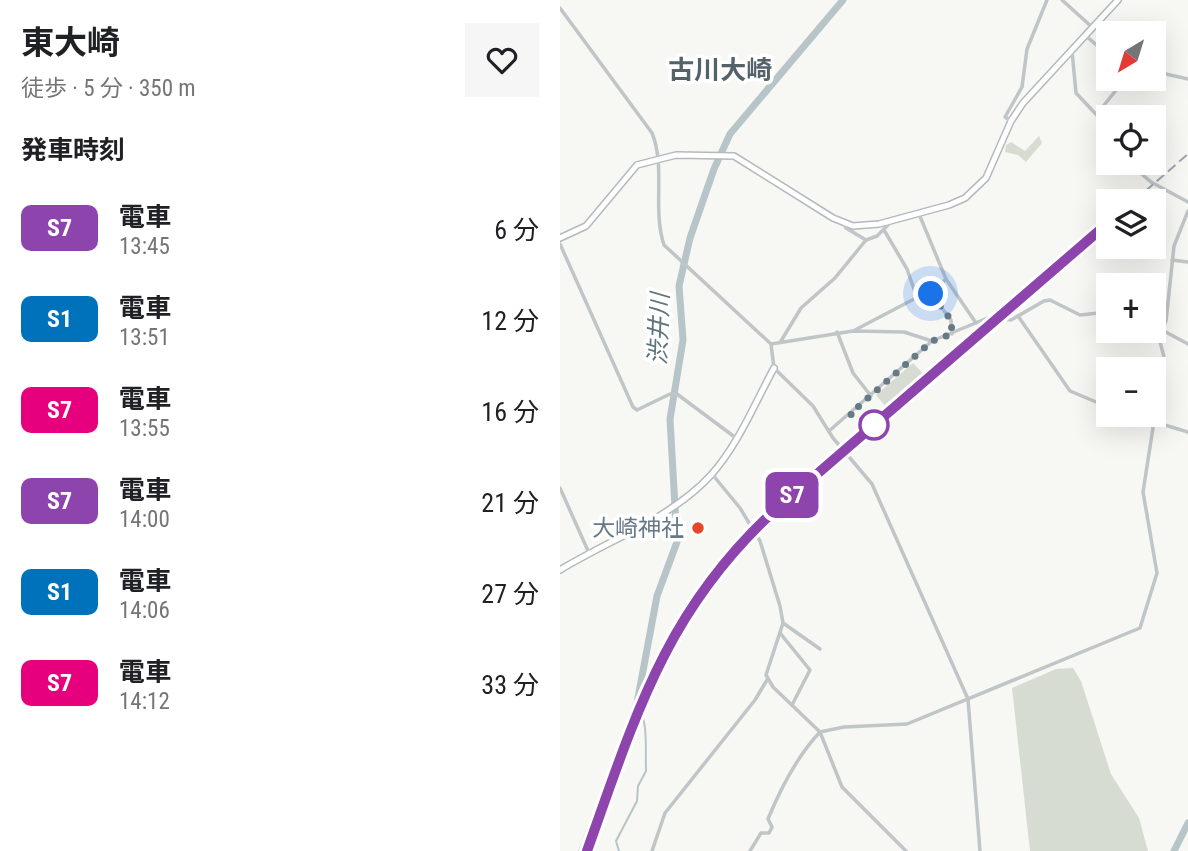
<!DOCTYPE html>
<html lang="ja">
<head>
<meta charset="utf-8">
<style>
  :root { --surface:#fff; --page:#f6f6f6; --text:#202124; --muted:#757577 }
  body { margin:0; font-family:"Roboto Condensed","Noto Sans JP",sans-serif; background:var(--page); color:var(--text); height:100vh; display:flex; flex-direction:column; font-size:26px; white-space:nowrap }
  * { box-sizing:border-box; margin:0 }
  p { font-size:23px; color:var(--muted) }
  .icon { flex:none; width:38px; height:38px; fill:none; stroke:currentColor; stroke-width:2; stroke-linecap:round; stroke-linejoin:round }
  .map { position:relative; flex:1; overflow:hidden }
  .panel { display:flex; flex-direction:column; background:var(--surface); width:560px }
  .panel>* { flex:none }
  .badge { padding:0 14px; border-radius:10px; font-size:24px; line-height:46px }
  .needle { width:46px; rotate:218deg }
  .buttons { position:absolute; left:536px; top:21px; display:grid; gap:14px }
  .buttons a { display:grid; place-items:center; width:70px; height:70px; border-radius:0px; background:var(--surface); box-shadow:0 7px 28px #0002; font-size:35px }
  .you { position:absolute; width:35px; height:35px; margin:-18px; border:5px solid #fff; border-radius:50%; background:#1a73e8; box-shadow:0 0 0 10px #1a73e833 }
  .map>.badge { position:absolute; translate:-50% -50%; box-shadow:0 0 0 4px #fff }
  h2 { padding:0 21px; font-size:26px; line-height:63px }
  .round { display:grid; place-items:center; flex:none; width:74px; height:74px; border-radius:0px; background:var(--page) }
  .head { display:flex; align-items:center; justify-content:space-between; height:119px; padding:0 21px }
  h1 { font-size:33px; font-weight:700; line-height:52px }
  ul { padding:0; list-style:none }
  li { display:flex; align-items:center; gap:21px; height:91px; padding:0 21px }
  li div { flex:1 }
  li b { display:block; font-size:26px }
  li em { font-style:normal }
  li .badge { min-width:77px; font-weight:700; text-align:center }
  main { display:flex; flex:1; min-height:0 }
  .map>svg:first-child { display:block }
</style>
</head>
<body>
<main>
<section class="panel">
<div class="head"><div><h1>東大崎</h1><p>徒歩 · 5 分 · 350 m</p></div><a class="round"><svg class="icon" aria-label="heart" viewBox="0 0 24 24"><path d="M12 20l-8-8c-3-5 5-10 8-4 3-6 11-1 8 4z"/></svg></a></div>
<h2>発車時刻</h2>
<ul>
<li><span class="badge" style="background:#8e44ad;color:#fff">S7</span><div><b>電車</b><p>13:45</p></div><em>6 分</em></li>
<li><span class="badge" style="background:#0072bc;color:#fff">S1</span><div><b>電車</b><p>13:51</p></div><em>12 分</em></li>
<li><span class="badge" style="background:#e6007e;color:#fff">S7</span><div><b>電車</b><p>13:55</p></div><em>16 分</em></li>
<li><span class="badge" style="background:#8e44ad;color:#fff">S7</span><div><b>電車</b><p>14:00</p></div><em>21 分</em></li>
<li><span class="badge" style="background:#0072bc;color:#fff">S1</span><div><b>電車</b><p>14:06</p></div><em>27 分</em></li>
<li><span class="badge" style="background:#e6007e;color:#fff">S7</span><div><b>電車</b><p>14:12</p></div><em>33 分</em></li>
</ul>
</section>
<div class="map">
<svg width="628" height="851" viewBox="0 0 628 851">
  <rect width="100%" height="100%" fill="#f7f7f4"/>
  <!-- green -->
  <g fill="#d7dcd3">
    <path d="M479,136L482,143L466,162L458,155L445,152L446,145L451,142L465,151Z"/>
    <path d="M594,282L599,288L606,287V312L602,315L593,312L597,299L593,297V285H591Z"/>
    <path d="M353,363L367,378L327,408L316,395Z"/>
    <path d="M513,668L521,681L551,774L579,818L588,851H470L452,688L496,669Z"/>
  </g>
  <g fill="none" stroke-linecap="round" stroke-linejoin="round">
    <!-- stream -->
    <path stroke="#b7c5c8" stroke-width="2" d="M59,851L56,841L77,801L78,786L86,771C85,749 89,722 77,703"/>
    <!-- river -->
    <g stroke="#b7c5c8" stroke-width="7">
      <path d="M22,851L77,703L97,596L117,542L110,419L123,340L119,286L130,238L154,169L170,134L283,0"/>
      <path d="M614,851L628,823"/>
    </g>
    <!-- secondary casing -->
    <g stroke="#b3b9bd" stroke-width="8">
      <g id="secondary">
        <path d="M0,238L26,226L77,165L116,155L174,156L273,218L293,226L319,224L389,205L405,198L426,178L451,121L463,103L558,0"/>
        <path d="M0,570C49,540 112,518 151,475C178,445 195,403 214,368"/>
      </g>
    </g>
    <!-- street -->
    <g stroke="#c0c5c8" stroke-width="3.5">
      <path d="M502,0L533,28"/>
      <path d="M0,8L92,133C106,167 92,209 104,245L211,344L214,368L253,406L273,438L312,484L408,699L420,851"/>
      <path d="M526,36L548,55"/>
      <path d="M512,51L516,93L548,127"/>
      <path d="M593,71L628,79"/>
      <path d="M537,114L565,79"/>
      <path d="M451,121L445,117L462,87L467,49L487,0"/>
      <path d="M569,163L591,182L628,202"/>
      <path d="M359,214L386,279L416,323"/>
      <path d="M324,230L347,269L357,298L371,294L391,320L392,334"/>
      <path d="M306,240L317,236L332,221"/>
      <path d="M0,244L73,407L77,410L110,394H117L176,438"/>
      <path d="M612,260L628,262"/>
      <path d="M371,294L386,279"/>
      <path d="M458,316L510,391L548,407"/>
      <path d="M593,326L602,330L606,321L614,246L628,211"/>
      <path d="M295,330L356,298"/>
      <path d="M277,332L293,373L311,396"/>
      <path d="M221,341L241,308L275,278L306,240L286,228L284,223"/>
      <path d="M211,344L293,331L344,332L372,341"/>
      <path d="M572,415L628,432"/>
      <path d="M269,431L372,341L430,317L451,320L484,301L490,300L520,315L548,312"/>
      <path d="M152,474L180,508L200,541L220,606L223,623L206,675L213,687L260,732L284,727L347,724L580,628L597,573L583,492L604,357L598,334L602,330L628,344"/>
      <path d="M0,488L29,553"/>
      <path d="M223,623L260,649"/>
      <path d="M220,633L250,670L232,705"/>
      <path d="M92,851L105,813L195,700L207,680"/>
      <path d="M190,851L201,833H209L212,827L208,819C220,790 238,755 260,732L282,787L346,851"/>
    </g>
    <!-- secondary -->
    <use href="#secondary" stroke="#fff" stroke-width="5"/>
    <!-- rail -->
    <g stroke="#9fa7ac" stroke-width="2" stroke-dasharray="10 5" stroke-linecap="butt">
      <path d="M574,201L628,154"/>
      <path d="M27,851C75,716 105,613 213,511L548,223"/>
    </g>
  </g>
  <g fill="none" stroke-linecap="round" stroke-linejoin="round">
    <!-- line casing -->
    <g stroke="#fff" stroke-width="16">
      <path id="line" d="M27,851C75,717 105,612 213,512L548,223"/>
    </g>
    <!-- line -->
    <use href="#line" stroke="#8e44ad" stroke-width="10"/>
    <!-- walk -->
    <path stroke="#667985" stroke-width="7" stroke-dasharray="0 12.6" d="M314,425L290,414L372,341L392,334L391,320L371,294"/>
  </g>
  <!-- markers -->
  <circle fill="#fff" stroke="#8e44ad" stroke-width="3.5" cx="314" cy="425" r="14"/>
  <circle fill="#e54826" stroke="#fff" stroke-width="2.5" cx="138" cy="528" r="7"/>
  <g text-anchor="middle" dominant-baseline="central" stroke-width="7" stroke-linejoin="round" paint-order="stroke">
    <!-- poi labels -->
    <g font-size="23" fill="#667985" stroke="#fff" text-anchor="end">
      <text x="124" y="528">大崎神社</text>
    </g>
    <!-- water labels -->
    <g font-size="24" font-style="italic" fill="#5d747a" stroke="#fff">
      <text transform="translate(99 329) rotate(-88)">渋井川</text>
    </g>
    <!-- quarter labels -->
    <g font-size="26" font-weight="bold" fill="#54626a" stroke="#fff">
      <text x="160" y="70">古川大崎</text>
    </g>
  </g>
</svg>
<div class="buttons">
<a><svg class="needle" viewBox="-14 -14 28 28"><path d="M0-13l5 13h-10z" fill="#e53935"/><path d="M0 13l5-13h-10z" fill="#757577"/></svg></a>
<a><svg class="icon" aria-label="locate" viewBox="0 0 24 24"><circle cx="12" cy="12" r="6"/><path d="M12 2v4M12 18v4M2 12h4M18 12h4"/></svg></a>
<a><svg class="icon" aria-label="layers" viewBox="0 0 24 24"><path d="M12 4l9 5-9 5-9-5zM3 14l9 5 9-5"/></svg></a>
<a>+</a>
<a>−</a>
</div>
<div class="you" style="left:371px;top:294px"></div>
<b class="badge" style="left:232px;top:495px;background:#8e44ad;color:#fff">S7</b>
</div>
</main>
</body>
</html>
